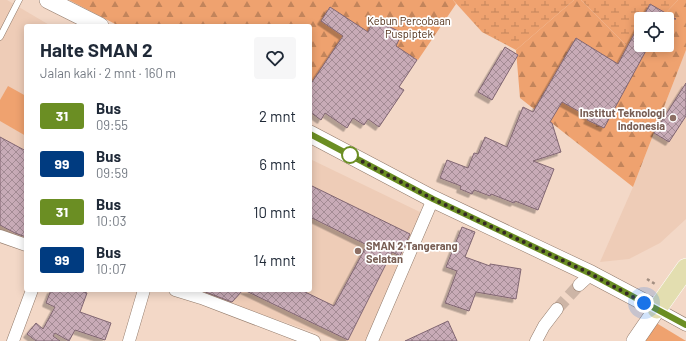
<!DOCTYPE html>
<html lang="id">
<head>
<meta charset="utf-8">
<style>
  :root { --surface:#fff; --page:#f6f6f7; --text:#1f2937; --muted:#747a83 }
  body { margin:0; font-family:Barlow,sans-serif; background:var(--page); color:var(--text); height:100vh; display:flex; flex-direction:column; font-size:15px; white-space:nowrap }
  * { box-sizing:border-box; margin:0 }
  p { font-size:13px; color:var(--muted) }
  .icon { flex:none; width:22px; height:22px; fill:none; stroke:currentColor; stroke-width:2; stroke-linecap:round; stroke-linejoin:round }
  .map { position:relative; flex:1; overflow:hidden }
  .panel { position:absolute; left:24px; top:24px; width:288px; height:268px; display:flex; flex-direction:column; background:var(--surface); border-radius:4px; box-shadow:0 2px 10px #0003 }
  .panel>* { flex:none }
  .badge { padding:0 8px; border-radius:3px; font-size:14px; line-height:26px }
  .controls { position:absolute; left:634px; top:12px; display:grid; gap:8px }
  .controls a { display:grid; place-items:center; width:40px; height:40px; border-radius:4px; background:var(--surface); box-shadow:0 2px 10px #0003; font-size:20px }
  .you { position:absolute; width:20px; height:20px; margin:-10px; border:3px solid #fff; border-radius:50%; background:#1a73e8; box-shadow:0 0 0 6px #1a73e833 }
  .map>.badge { position:absolute; translate:-50% -50%; box-shadow:0 0 0 2px #fff }
  .round { display:grid; place-items:center; flex:none; width:42px; height:42px; border-radius:4px; background:var(--page) }
  .headline { display:flex; align-items:center; justify-content:space-between; height:68px; padding:0 16px }
  h1 { font-size:19px; font-weight:700; line-height:30px }
  ul { padding:0; list-style:none }
  li { display:flex; align-items:center; gap:12px; height:48px; padding:0 16px }
  li div { flex:1 }
  li b { display:block; font-size:15px }
  li em { font-style:normal }
  li .badge { min-width:44px; font-weight:700; text-align:center }
  .map>svg:first-child { display:block }
</style>
</head>
<body>
<div class="map">
<svg width="686" height="341" viewBox="0 0 686 341">
  <defs>
    <pattern id="forest-firs" width="22" height="20" patternUnits="userSpaceOnUse"><rect width="22" height="20" fill="#efa26f"/><path d="M5 1l3.5 6h-7zM16 11l3.5 6h-7z" fill="#c2845b"/></pattern>
    <pattern id="wetland-marsh" width="20" height="14" patternUnits="userSpaceOnUse"><rect width="20" height="14" fill="#efa26f"/><path d="M1 5h8M5 5V1M11 12h8M15 12V8" fill="none" stroke="#c2845b"/></pattern>
    <pattern id="building-cross-hatch" width="8" height="8" patternUnits="userSpaceOnUse"><rect width="8" height="8" fill="#c8abb7"/><path d="M0 0l8 8M0 8l8-8" fill="none" stroke="#a38b94"/></pattern>
    <filter id="shadow"><feDropShadow dx="-3.5" dy="3.5" stdDeviation="0" flood-color="#0004"/></filter>
  </defs>
  <rect width="100%" height="100%" fill="#f3d8c7"/>
  <!-- built -->
  <g fill="#eeccb7">
    <path d="M0,0H7L51,26H26V240L0,231Z"/>
    <path d="M686,50V219L660,243L629,259L600,262L633,187Z"/>
    <path d="M310,159L422,213L368,341H340L190,290H310Z"/>
  </g>
  <!-- green -->
  <g fill="#efa26f">
    <path d="M8,86L26,96V136L0,121V100Z"/>
    <path d="M648,318L686,341H634Z"/>
  </g>
  <!-- forest -->
  <g fill="url(#forest-firs)">
    <path d="M69,0H453L456,4L418,60L354,30L310,91V26H119Z"/>
    <path d="M574,0H581L630,49L641,45H667V19H660L678,0H686V50L633,187L520,98L516,50Z"/>
  </g>
  <!-- wetland -->
  <g fill="url(#wetland-marsh)">
    <path d="M453,0H574L516,50L482,32Z"/>
    <path d="M581,0H678L660,19H641V38L630,49Z"/>
  </g>
  <!-- building -->
  <g fill="url(#building-cross-hatch)" stroke="#816672" filter="url(#shadow)">
    <path d="M650,4L676,19H642Z"/>
    <path d="M330,7L368,32L374,19L402,33L396,46L417,60L399,87L404,90L379,127L368,119L364,125L353,118L347,128L325,113L321,120L310,112V85L343,36L321,21Z"/>
    <path d="M641,21V45H649L604,128L587,120L589,117L562,102L550,122L552,123L561,152L533,161L554,169L538,210L515,201L514,203L491,194L490,196L474,190L472,194L460,189L461,186L440,178L447,160L468,168L474,153L478,154L485,137L507,147L523,107L533,112L576,38L618,64Z"/>
    <path d="M505,47L518,55L492,100L478,92Z"/>
    <path d="M686,83V116L669,142L654,133Z"/>
    <path d="M0,137L26,151V237L15,233L0,225Z"/>
    <path d="M310,185L410,234L400,256L392,252L348,340L244,290H301L334,306L367,245L310,217Z"/>
    <path d="M462,227L475,232L465,257L490,266V264L521,269L516,299L476,292L469,311L445,303L457,271L446,267Z"/>
    <path d="M51,290H79L87,293L80,312L111,323L105,340L75,330L69,341L55,333L53,336L60,341H36L27,334L36,323L43,329L55,307L46,303Z"/>
    <path d="M200,290H243L232,302Z"/>
    <path d="M448,321L457,341H405Z"/>
  </g>
  <g fill="none" stroke-linecap="round" stroke-linejoin="round">
    <!-- minor-tunnel -->
    <path stroke="#cdb5a6" stroke-width="12" stroke-dasharray="12 6" stroke-linecap="butt" d="M557,309L579,285"/>
    <!-- service casing -->
    <g stroke="#927a6a" stroke-width="7">
      <path id="service" d="M0,37L19,0"/>
    </g>
    <!-- minor casing -->
    <g stroke="#927a6a" stroke-width="13">
      <g id="minor">
        <path d="M0,236L26,245"/>
        <path d="M579,285L591,274"/>
        <path d="M175,290L201,298L314,341"/>
        <path d="M657,309L686,325"/>
        <path d="M13,341L32,290"/>
        <path d="M129,341L144,290"/>
        <path d="M372,341L433,199"/>
        <path d="M536,341L544,326L557,309"/>
      </g>
    </g>
    <!-- secondary casing -->
    <g stroke="#927a6a" stroke-width="18">
      <g id="secondary">
        <path d="M48,0L100,26"/>
        <path d="M310,134L433,199L591,274L657,309L635,341"/>
      </g>
    </g>
    <!-- primary casing -->
    <g stroke="#fff" stroke-width="20">
      <path id="primary" d="M657,309L686,268"/>
    </g>
    <!-- path -->
    <path stroke="#a28e81" stroke-width="2.5" stroke-dasharray="3 3" stroke-linecap="butt" d="M647,279L655,284"/>
    <!-- service -->
    <use href="#service" stroke="#fff" stroke-width="6"/>
    <!-- minor -->
    <use href="#minor" stroke="#fff" stroke-width="12"/>
    <!-- secondary -->
    <use href="#secondary" stroke="#fff" stroke-width="17"/>
    <!-- primary -->
    <use href="#primary" stroke="#e3deb0" stroke-width="19"/>
  </g>
  <g fill="none" stroke-linecap="round" stroke-linejoin="round">
    <!-- line casing -->
    <g stroke="#fff" stroke-width="9">
      <path id="line" d="M310,134L433,199L591,274L686,325"/>
    </g>
    <!-- line -->
    <use href="#line" stroke="#6b8e23" stroke-width="6"/>
    <!-- walk -->
    <path stroke="#342a23" stroke-width="4" stroke-dasharray="0 7.2" d="M350,155L433,199L591,274L644,303"/>
  </g>
  <!-- markers -->
  <g fill="#8d6e63" stroke="#fff" stroke-width="1.5">
    <circle cx="673" cy="118" r="4"/>
    <circle cx="358" cy="251" r="4"/>
  </g>
  <circle fill="#fff" stroke="#6b8e23" stroke-width="2" cx="350" cy="155" r="8"/>
  <g text-anchor="middle" dominant-baseline="central" stroke-width="3.5" stroke-linejoin="round" paint-order="stroke">
    <!-- park labels -->
    <g font-size="11" fill="#502e16" stroke="#fff">
      <text x="409" y="20">Kebun Percobaan<tspan x="409" dy="13">Puspiptek</tspan></text>
    </g>
    <!-- education labels -->
    <g font-size="11" font-weight="bold" fill="#785e54" stroke="#fff" text-anchor="end">
      <text x="665" y="112">Institut Teknologi<tspan x="665" dy="13">Indonesia</tspan></text>
      <text x="366" y="245" text-anchor="start">SMAN 2 Tangerang<tspan x="366" dy="13">Selatan</tspan></text>
    </g>
  </g>
</svg>
<div class="controls">
<a><svg class="icon" aria-label="locate" viewBox="0 0 24 24"><circle cx="12" cy="12" r="6"/><path d="M12 2v4M12 18v4M2 12h4M18 12h4"/></svg></a>
</div>
<div class="you" style="left:644px;top:303px"></div>
<section class="panel">
<div class="headline"><div><h1>Halte SMAN 2</h1><p>Jalan kaki · 2 mnt · 160 m</p></div><a class="round"><svg class="icon" aria-label="heart" viewBox="0 0 24 24"><path d="M12 20l-8-8c-3-5 5-10 8-4 3-6 11-1 8 4z"/></svg></a></div>
<ul>
<li><span class="badge" style="background:#6b8e23;color:#fff">31</span><div><b>Bus</b><p>09:55</p></div><em>2 mnt</em></li>
<li><span class="badge" style="background:#003b80;color:#fff">99</span><div><b>Bus</b><p>09:59</p></div><em>6 mnt</em></li>
<li><span class="badge" style="background:#6b8e23;color:#fff">31</span><div><b>Bus</b><p>10:03</p></div><em>10 mnt</em></li>
<li><span class="badge" style="background:#003b80;color:#fff">99</span><div><b>Bus</b><p>10:07</p></div><em>14 mnt</em></li>
</ul>
</section>
</div>
</body>
</html>
